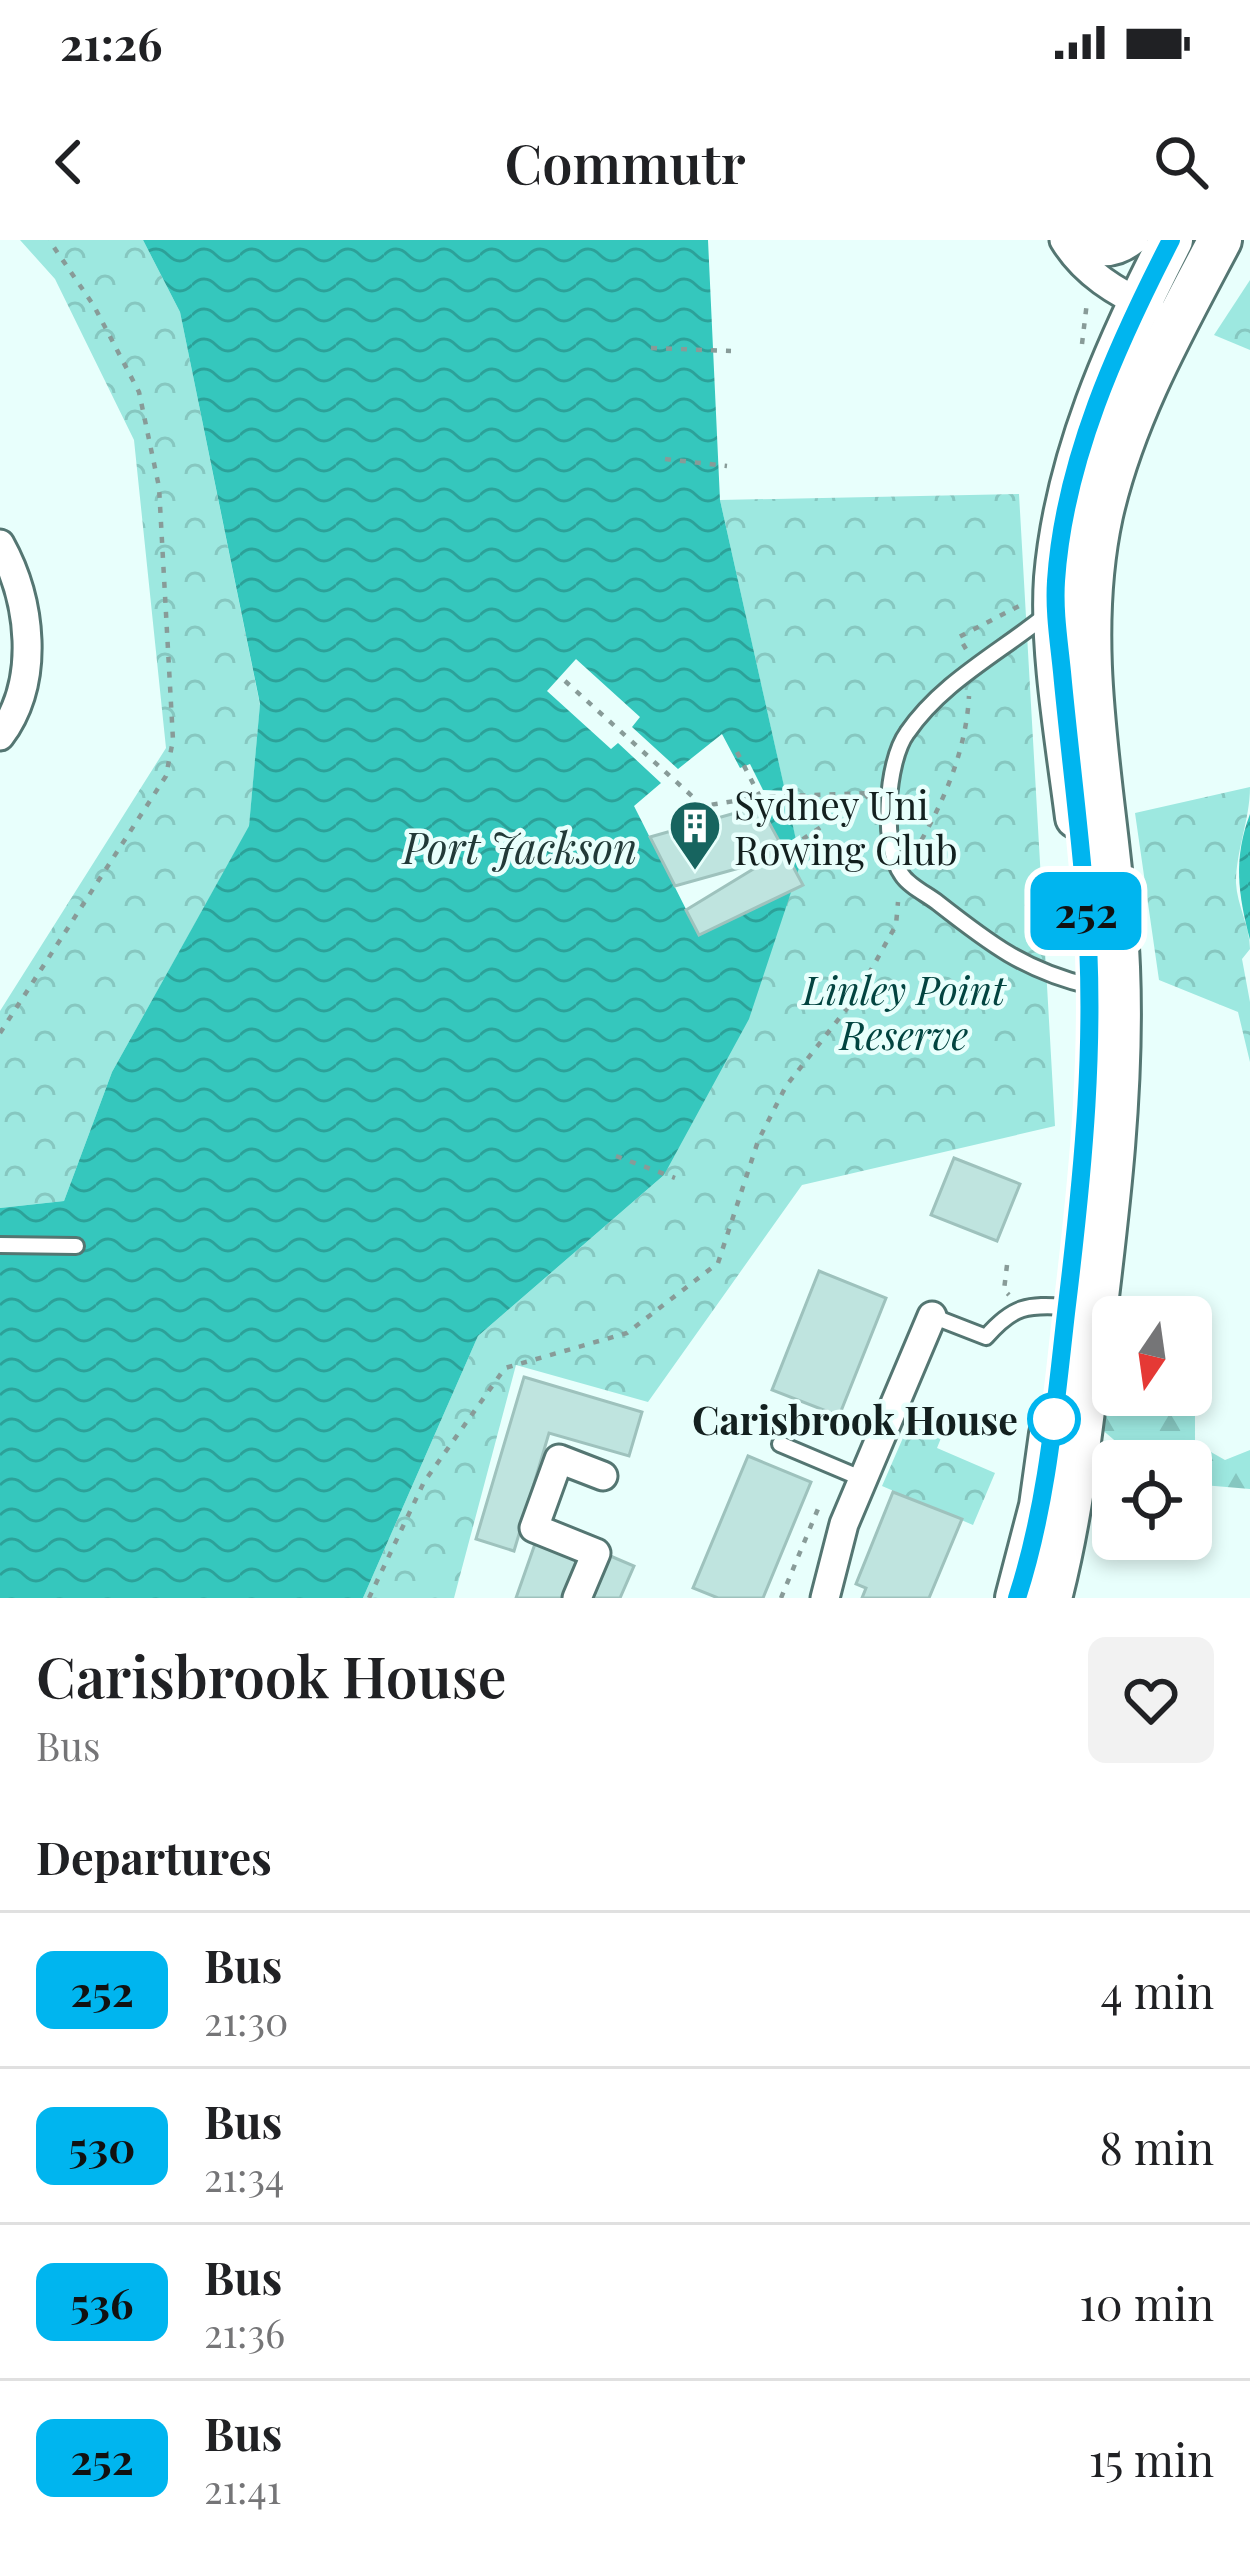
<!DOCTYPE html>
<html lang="en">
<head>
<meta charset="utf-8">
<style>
  :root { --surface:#fff; --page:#f2f2f2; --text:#202124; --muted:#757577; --line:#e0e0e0 }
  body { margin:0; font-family:"Playfair Display",serif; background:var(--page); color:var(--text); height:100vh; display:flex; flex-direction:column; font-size:45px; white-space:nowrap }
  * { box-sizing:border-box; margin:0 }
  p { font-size:39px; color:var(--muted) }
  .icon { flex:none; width:66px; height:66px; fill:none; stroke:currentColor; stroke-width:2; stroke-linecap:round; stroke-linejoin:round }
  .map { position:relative; height:1358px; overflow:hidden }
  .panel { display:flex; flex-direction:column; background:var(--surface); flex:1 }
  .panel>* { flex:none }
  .badge { padding:0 24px; border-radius:18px; font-size:42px; line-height:78px }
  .needle { width:78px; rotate:193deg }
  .buttons { position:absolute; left:1092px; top:1056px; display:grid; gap:24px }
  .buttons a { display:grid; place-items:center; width:120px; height:120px; border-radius:18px; background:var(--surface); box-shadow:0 6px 18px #0003; font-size:60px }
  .map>.badge { position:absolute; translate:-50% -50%; box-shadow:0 0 0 6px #fff }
  h2 { padding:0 36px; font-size:45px; line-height:108px }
  .round { display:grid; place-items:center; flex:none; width:126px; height:126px; border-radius:18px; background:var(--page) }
  .summary { display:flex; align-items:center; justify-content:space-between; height:204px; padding:0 36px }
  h1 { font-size:57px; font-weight:600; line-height:90px }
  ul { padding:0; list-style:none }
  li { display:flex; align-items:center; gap:36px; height:156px; padding:0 36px; border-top:3px solid var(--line) }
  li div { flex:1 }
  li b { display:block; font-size:45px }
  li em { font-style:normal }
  li .badge { min-width:132px; font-weight:700; text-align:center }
  .status { display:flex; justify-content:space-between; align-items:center; height:84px; padding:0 60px; background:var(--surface); direction:ltr }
  .status svg { height:33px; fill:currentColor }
  header { display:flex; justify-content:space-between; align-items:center; height:156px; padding:0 36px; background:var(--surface); font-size:54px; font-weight:600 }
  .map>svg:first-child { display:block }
</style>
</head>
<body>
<div class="status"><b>21:26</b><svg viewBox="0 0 49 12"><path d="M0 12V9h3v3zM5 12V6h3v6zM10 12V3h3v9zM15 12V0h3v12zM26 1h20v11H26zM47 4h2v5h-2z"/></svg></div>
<header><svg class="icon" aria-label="back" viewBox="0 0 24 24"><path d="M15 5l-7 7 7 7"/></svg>Commutr<svg class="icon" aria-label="search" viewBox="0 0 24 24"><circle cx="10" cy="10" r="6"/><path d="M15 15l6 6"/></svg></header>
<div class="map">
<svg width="1250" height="1358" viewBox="0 0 1250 1358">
  <defs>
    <pattern id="forest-firs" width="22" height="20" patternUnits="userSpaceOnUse" patternTransform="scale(3)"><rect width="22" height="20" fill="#9de8e0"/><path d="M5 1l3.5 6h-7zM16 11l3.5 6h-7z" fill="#86c7c0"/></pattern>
    <pattern id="park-crowns" width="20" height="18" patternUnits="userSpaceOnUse" patternTransform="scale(3)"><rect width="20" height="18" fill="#9de8e0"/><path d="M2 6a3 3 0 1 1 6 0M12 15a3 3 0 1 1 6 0" fill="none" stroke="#86c7c0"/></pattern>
    <pattern id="water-waves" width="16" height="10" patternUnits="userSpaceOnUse" patternTransform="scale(3)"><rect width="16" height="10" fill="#35c7bd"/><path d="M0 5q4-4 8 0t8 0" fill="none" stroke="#2ca199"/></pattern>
  </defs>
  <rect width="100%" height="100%" fill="#e8fffc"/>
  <!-- forest -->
  <path fill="url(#forest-firs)" d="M1191,1122L1195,1123V1203L1225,1220L1250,1210V1249L1191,1244V1221H1139L1100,1188L1114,1155H1191Z"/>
  <!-- park -->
  <g fill="url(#park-crowns)">
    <path d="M20,0H143L180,72L260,465L249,587L112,832L64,961L0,968V771L166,508L134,200L55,39Z"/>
    <path d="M1250,40V110L1214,95Z"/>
    <path d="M1019,254L1055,886L802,945L648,1162L516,1125L454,1358H363L478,1096L664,935L801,623L720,260Z"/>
    <path d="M1250,547C1250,580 1236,610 1236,643C1237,665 1250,687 1250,709L1242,719L1250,762V822L1238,772L1159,740L1135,573Z"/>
    <path d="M909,1184L941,1198L937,1208L995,1233L973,1285L882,1246Z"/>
  </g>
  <!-- water -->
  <g fill="url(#water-waves)">
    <path d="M143,0H708L720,260L801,622L749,779L664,935L478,1096L363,1358H0V968L64,961L112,832L249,586L260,464L180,72Z"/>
    <path d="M1250,574V700C1238,654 1233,619 1250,574Z"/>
  </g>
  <!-- pier -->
  <path fill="#e8fffc" d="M576,419L640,477L632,487L678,529L722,494L740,528L750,524L763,550L791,551L793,561L761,567L782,606L800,595L802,604L787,614L801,641L799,647L699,695L634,566L661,543L618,503L611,509L547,451Z"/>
  <!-- building -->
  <g fill="#bfe4df" stroke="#9ec2bd" stroke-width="3">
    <path d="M760,566L803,645L699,695L686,670L768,620L675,646L650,597Z"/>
    <path d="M954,918L1020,944L997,1001L931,975Z"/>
    <path d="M819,1031L886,1058L839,1176L772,1150Z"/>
    <path d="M524,1137L642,1172L629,1216L549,1193L514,1311L476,1299Z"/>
    <path d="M748,1216L811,1242L763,1358H718L693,1348Z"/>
    <path d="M893,1252L962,1279L929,1358H862L866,1348L856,1344Z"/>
    <path d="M536,1301L578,1317L563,1358H516Z"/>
    <path d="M608,1315L634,1326L620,1358H591Z"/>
  </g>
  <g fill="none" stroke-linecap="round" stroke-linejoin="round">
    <!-- service casing -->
    <g stroke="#547672" stroke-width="20">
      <g id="service">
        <path d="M1046,375C999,413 942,442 907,493C886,522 881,606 902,635C909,646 928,655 938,663C989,703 1025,731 1090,746"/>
        <path d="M0,1005L76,1006"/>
        <path d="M932,1076L986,1097C1013,1066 1027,1064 1067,1067"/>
        <path d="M780,1204L863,1239"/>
      </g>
    </g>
    <!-- minor casing -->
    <g stroke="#547672" stroke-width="33">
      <g id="minor">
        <path d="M1064,0C1084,33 1117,53 1151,68"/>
        <path d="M1066,0C1092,12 1110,19 1134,0"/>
        <path d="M0,304C31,360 41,441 0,496"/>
        <path d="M577,1358L596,1313L534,1288L559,1219L603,1236"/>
        <path d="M825,1358L844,1284L932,1076"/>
      </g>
    </g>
    <!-- primary casing -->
    <g stroke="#547672" stroke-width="48">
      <g id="primary">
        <path d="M1077,577C1068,506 1051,408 1056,338C1066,219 1117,105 1171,0"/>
        <path d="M1017,1358L1041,1266L1051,1194"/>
        <path d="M1050,1358C1072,1273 1081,1186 1092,1098C1107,975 1123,851 1118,727C1112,577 1069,423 1101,275C1123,177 1174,87 1220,0"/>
      </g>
    </g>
    <!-- path -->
    <g stroke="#889b98" stroke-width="4.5" stroke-dasharray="6 9" stroke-linecap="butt">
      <path d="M1082,104L1087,62"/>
      <path d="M651,108L731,111"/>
      <path d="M665,219L727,226"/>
      <path d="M966,409L959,397L1021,365"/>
      <path d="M565,441L703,566L760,557"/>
      <path d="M737,512L760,557L872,553L785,611"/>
      <path d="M914,613C943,564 966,512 969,456"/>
      <path d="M0,793L166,536L173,500L159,247L139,152L94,66L49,0"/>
      <path d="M616,916L675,938"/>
      <path d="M1007,1025L1004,1050L1009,1055"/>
      <path d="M369,1358L424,1242L505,1128L627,1093L718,1023L758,901L786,846L856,757L896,685L898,662"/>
      <path d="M781,1358L820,1264"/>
    </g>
    <!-- service -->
    <use href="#service" stroke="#fff" stroke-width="14"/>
    <!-- minor -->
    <use href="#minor" stroke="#fff" stroke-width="27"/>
    <!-- primary -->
    <use href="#primary" stroke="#fff" stroke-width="42"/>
  </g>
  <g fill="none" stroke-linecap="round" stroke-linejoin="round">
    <!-- line casing -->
    <g stroke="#fff" stroke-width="27">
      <path id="line" d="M1017,1358C1047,1266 1055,1169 1066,1073C1083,934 1097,797 1085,657C1079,582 1069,507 1062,432C1059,402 1054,372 1056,341C1064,221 1117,105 1171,0"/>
    </g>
    <!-- line -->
    <use href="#line" stroke="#00b5ef" stroke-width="18"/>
  </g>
  <!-- icons -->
  <defs>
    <g id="building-pin" transform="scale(2.7)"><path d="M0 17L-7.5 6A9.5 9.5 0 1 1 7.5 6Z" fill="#17645f" stroke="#e8fffc"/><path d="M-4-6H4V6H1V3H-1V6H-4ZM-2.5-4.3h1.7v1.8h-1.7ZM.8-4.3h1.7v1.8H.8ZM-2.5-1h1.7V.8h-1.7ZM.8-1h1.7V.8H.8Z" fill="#fff"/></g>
  </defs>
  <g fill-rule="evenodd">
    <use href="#building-pin" x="695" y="586"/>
  </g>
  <!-- markers -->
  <circle fill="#fff" stroke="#00b5ef" stroke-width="6" cx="1054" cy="1179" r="24"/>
  <g text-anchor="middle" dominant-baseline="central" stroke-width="9" stroke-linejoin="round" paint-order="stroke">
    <!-- poi labels -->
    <g font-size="39" fill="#13201f" stroke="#e8fffc" text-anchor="start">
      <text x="734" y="564">Sydney Uni<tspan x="734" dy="45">Rowing Club</tspan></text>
    </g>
    <!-- park labels -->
    <g font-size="39" font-style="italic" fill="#024440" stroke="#e8fffc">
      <text x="904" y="749">Linley Point<tspan x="904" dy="45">Reserve</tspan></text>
    </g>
    <!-- stop labels -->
    <g font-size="39" font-weight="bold" fill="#13201f" stroke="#e8fffc" text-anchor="end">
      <text x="1018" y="1179">Carisbrook House</text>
    </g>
    <!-- water labels -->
    <g font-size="42" font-style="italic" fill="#223a38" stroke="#e8fffc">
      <text x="520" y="607">Port Jackson</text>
    </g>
  </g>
</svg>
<div class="buttons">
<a><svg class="needle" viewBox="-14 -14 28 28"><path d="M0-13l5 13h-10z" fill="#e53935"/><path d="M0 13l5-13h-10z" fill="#757577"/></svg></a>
<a><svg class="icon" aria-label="locate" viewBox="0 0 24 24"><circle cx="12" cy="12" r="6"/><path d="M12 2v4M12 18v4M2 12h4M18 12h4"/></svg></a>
</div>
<b class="badge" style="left:1086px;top:671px;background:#00b5ef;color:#111">252</b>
</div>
<section class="panel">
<div class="summary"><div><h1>Carisbrook House</h1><p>Bus</p></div><a class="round"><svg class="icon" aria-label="heart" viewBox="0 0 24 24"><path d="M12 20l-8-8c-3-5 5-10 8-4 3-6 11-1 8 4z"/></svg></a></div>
<h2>Departures</h2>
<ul>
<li><span class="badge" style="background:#00b5ef;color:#111">252</span><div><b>Bus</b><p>21:30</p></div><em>4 min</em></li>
<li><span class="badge" style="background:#00b5ef;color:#111">530</span><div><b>Bus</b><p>21:34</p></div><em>8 min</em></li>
<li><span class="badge" style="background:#00b5ef;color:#111">536</span><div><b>Bus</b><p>21:36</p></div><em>10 min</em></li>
<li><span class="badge" style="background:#00b5ef;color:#111">252</span><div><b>Bus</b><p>21:41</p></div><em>15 min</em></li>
</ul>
</section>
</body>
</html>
